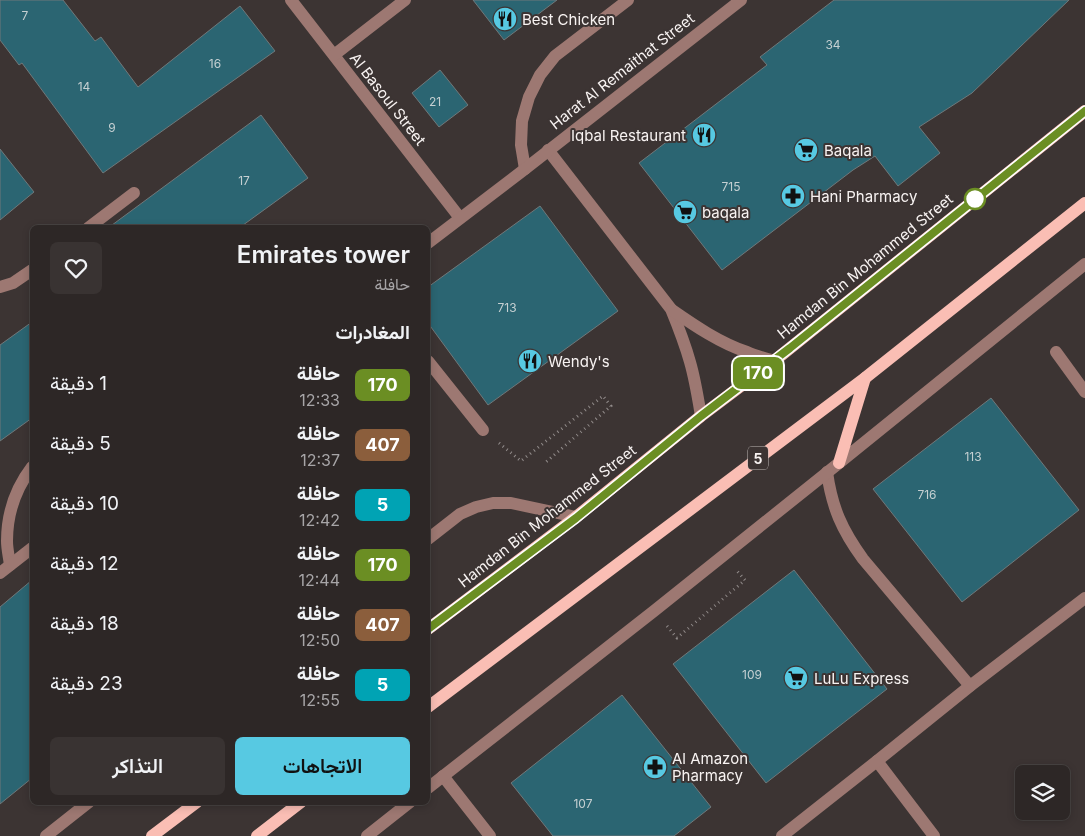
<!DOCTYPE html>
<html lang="ar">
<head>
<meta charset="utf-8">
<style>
  :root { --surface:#2d2726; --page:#393332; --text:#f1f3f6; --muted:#a7a5a7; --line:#484443; --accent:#57c9e2 }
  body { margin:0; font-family:Inter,Vazirmatn,sans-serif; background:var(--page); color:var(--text); direction:rtl; height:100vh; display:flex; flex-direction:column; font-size:19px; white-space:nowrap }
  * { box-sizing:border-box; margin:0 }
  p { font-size:16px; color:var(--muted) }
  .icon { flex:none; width:28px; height:28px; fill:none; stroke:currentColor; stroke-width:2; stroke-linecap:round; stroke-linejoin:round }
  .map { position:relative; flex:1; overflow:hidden; direction:ltr }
  .drawer { position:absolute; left:30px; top:225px; width:400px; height:580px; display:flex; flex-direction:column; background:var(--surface); border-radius:8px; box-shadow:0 2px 8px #0003,0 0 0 1px var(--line); direction:rtl }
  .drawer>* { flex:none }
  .badge { padding:0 10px; border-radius:8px; font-size:18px; line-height:32px }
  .tools { position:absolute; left:1015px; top:765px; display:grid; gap:10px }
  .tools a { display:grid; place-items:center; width:55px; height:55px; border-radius:8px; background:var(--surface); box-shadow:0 2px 8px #0003,0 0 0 1px var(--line); font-size:25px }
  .map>.badge { position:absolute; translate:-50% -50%; box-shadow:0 0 0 2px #fff }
  h2 { padding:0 20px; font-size:19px; line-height:45px }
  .round { display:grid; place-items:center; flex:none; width:52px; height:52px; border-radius:8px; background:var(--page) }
  .head { display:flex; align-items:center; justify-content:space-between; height:85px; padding:0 20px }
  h1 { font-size:24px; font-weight:600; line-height:38px }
  .primary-button { display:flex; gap:10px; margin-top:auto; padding:10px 20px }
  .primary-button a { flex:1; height:58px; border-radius:8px; background:var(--accent); color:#111; font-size:20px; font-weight:600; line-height:58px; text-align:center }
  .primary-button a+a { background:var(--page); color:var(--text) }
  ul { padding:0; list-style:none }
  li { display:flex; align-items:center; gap:15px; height:60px; padding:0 20px }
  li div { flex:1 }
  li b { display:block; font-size:19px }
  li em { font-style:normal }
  li .badge { min-width:55px; font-weight:700; text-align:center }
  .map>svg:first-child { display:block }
</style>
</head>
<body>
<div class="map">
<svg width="1085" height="836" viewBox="0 0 1085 836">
  <rect width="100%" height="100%" fill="#3c3433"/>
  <!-- building -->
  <g fill="#2b6572" stroke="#70787a">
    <path d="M0,0H63L95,41L101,37L138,87L240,6L275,51L103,173L22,63L19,65L0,40Z"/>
    <path d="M473,0H557L504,40Z"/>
    <path d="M834,0H1069L972,93L919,127L940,153L898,186L875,156L853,170L722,270L639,163L767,65L760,57Z"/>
    <path d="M440,70L468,105L439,127L412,93Z"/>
    <path d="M261,115L308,178L239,228H108Z"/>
    <path d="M0,149L34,192L0,220Z"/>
    <path d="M540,206L618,311L488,405L428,323V287Z"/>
    <path d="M32,322V418L0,441V345Z"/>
    <path d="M991,398L1079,510L962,602L873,489Z"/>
    <path d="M794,570L887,689L766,783L673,664Z"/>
    <path d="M32,580V778L0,804V607Z"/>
    <path d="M622,695L711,807L674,836H553L511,783Z"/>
  </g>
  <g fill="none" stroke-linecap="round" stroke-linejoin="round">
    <!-- path -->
    <g stroke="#928c8b" stroke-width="3" stroke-dasharray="1 4" stroke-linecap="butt">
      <path d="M499,443L521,461L603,396L611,406L546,462"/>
      <path d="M667,626L677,638L745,580L737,571"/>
    </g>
    <!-- minor -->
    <g stroke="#9d7872" stroke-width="12">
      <path d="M291,0L460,218"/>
      <path d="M334,55L405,0"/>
      <path d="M548,150L671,309C678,326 685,344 690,362C695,379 698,398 701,416"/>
      <path d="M525,169L521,145L522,121L529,97L540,75L555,56L628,0"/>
      <path d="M88,228L134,193"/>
      <path d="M428,243L525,169L741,0"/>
      <path d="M0,287L13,283L32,270"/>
      <path d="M672,310C695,326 720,343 747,352C756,356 765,358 774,361"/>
      <path d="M1056,352L1085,392"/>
      <path d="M428,361L483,430"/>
      <path d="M827,472C832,508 842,530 863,559L970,686"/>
      <path d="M428,539L460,514L476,507L493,503H511L576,517"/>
      <path d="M10,565C9,557 7,549 7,541C7,514 16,488 32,467"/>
      <path d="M0,573L32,548"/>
      <path d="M877,761L934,836"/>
      <path d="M443,776L490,836"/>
      <path d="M428,788L654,611L839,463L1085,264"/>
      <path d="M46,836L89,802"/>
      <path d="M367,836L410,802"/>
      <path d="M782,836L877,761L970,686L1085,598"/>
    </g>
    <!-- major -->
    <g stroke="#fabeb4" stroke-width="12">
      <path d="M839,463L865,378"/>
      <path d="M428,629L576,517L701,416L774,361L1085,111"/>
      <path d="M428,707L865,378L1085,203"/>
      <path d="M152,836L197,802"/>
      <path d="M257,836L301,802"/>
    </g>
  </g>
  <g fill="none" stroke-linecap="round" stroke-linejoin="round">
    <!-- line casing -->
    <g stroke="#fff" stroke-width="11">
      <path id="line" d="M428,629L576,518L701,416L790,348L1085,111"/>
    </g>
    <!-- line -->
    <use href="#line" stroke="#6b8e23" stroke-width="8"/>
  </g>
  <!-- icons -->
  <defs>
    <g id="restaurant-disc" transform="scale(1.25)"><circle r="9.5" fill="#57c9e2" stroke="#3c3433"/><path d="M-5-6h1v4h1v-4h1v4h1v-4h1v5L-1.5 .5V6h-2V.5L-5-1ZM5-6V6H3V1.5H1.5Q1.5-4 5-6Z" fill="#111"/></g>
    <g id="supermarket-disc" transform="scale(1.25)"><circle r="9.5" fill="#57c9e2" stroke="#3c3433"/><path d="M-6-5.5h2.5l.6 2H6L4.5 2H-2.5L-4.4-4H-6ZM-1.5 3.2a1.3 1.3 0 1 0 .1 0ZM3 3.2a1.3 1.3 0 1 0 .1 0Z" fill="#111"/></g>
    <g id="pharmacy-disc" transform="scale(1.25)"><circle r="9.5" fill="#57c9e2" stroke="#3c3433"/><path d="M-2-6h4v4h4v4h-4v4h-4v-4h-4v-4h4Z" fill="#111"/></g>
  </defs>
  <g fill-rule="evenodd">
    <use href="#restaurant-disc" x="505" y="19"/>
    <use href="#restaurant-disc" x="704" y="135"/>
    <use href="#supermarket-disc" x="806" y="150"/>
    <use href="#pharmacy-disc" x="793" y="196"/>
    <use href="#supermarket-disc" x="685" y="212"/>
    <use href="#restaurant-disc" x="530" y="361"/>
    <use href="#supermarket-disc" x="796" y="678"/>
    <use href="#pharmacy-disc" x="655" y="767"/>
  </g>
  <!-- markers -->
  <circle fill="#fff" stroke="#6b8e23" stroke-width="2.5" cx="975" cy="199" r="10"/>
  <g text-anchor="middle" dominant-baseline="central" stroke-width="4" stroke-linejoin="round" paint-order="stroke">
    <!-- number labels -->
    <g font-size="12" fill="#c5d0d2">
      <text x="25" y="15">7</text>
      <text x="833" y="44">34</text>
      <text x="215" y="63">16</text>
      <text x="84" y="86">14</text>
      <text x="435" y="101">21</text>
      <text x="112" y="127">9</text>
      <text x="244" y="180">17</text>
      <text x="731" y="186">715</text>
      <text x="507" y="307">713</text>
      <text x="973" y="456">113</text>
      <text x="927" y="494">716</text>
      <text x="752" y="674">109</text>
      <text x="583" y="803">107</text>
    </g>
    <!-- shield labels -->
    <rect fill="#3c3433" stroke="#c0bab9" stroke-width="1" x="748" y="446.5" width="20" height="23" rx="4"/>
    <g font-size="14" font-weight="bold" fill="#f8f3f2">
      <text x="758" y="458">5</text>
    </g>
    <!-- poi labels -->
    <g font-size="15" fill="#f8f3f2" stroke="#3c3433" text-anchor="start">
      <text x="522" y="19">Best Chicken</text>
      <text x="686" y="135" text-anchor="end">Iqbal Restaurant</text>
      <text x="824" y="150">Baqala</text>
      <text x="810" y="196">Hani Pharmacy</text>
      <text x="702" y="212">baqala</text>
      <text x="548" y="361">Wendy's</text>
      <text x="814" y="678">LuLu Express</text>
      <text x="672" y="758">Al Amazon<tspan x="672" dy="17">Pharmacy</tspan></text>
    </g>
    <!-- street labels -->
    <g font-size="15" fill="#f8f3f2" stroke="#3c3433">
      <text transform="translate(622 71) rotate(-38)">Harat Al Remaithat Street</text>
      <text transform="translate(388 99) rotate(52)">Al Basoul Street</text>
      <text transform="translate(865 266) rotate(-39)">Hamdan Bin Mohammed Street</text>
      <text transform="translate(547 516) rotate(-38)">Hamdan Bin Mohammed Street</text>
    </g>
  </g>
</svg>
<div class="tools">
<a><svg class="icon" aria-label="layers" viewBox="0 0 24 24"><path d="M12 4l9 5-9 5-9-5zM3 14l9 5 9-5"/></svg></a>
</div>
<b class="badge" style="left:758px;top:373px;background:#6b8e23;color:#fff">170</b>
<section class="drawer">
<div class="head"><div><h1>Emirates tower</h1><p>حافلة</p></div><a class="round"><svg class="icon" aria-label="heart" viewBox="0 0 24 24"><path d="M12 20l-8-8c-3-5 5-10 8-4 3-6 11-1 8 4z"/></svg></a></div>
<h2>المغادرات</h2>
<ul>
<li><span class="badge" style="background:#6b8e23;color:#fff">170</span><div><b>حافلة</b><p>12:33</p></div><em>1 دقيقة</em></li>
<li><span class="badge" style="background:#8b5e3c;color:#fff">407</span><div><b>حافلة</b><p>12:37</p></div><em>5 دقيقة</em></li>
<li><span class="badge" style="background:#00a3b4;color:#fff">5</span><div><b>حافلة</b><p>12:42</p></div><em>10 دقيقة</em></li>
<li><span class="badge" style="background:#6b8e23;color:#fff">170</span><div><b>حافلة</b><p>12:44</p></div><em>12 دقيقة</em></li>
<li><span class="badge" style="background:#8b5e3c;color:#fff">407</span><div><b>حافلة</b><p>12:50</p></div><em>18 دقيقة</em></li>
<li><span class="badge" style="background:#00a3b4;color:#fff">5</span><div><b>حافلة</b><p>12:55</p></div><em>23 دقيقة</em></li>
</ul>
<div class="primary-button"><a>الاتجاهات</a><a>التذاكر</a></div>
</section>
</div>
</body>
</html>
